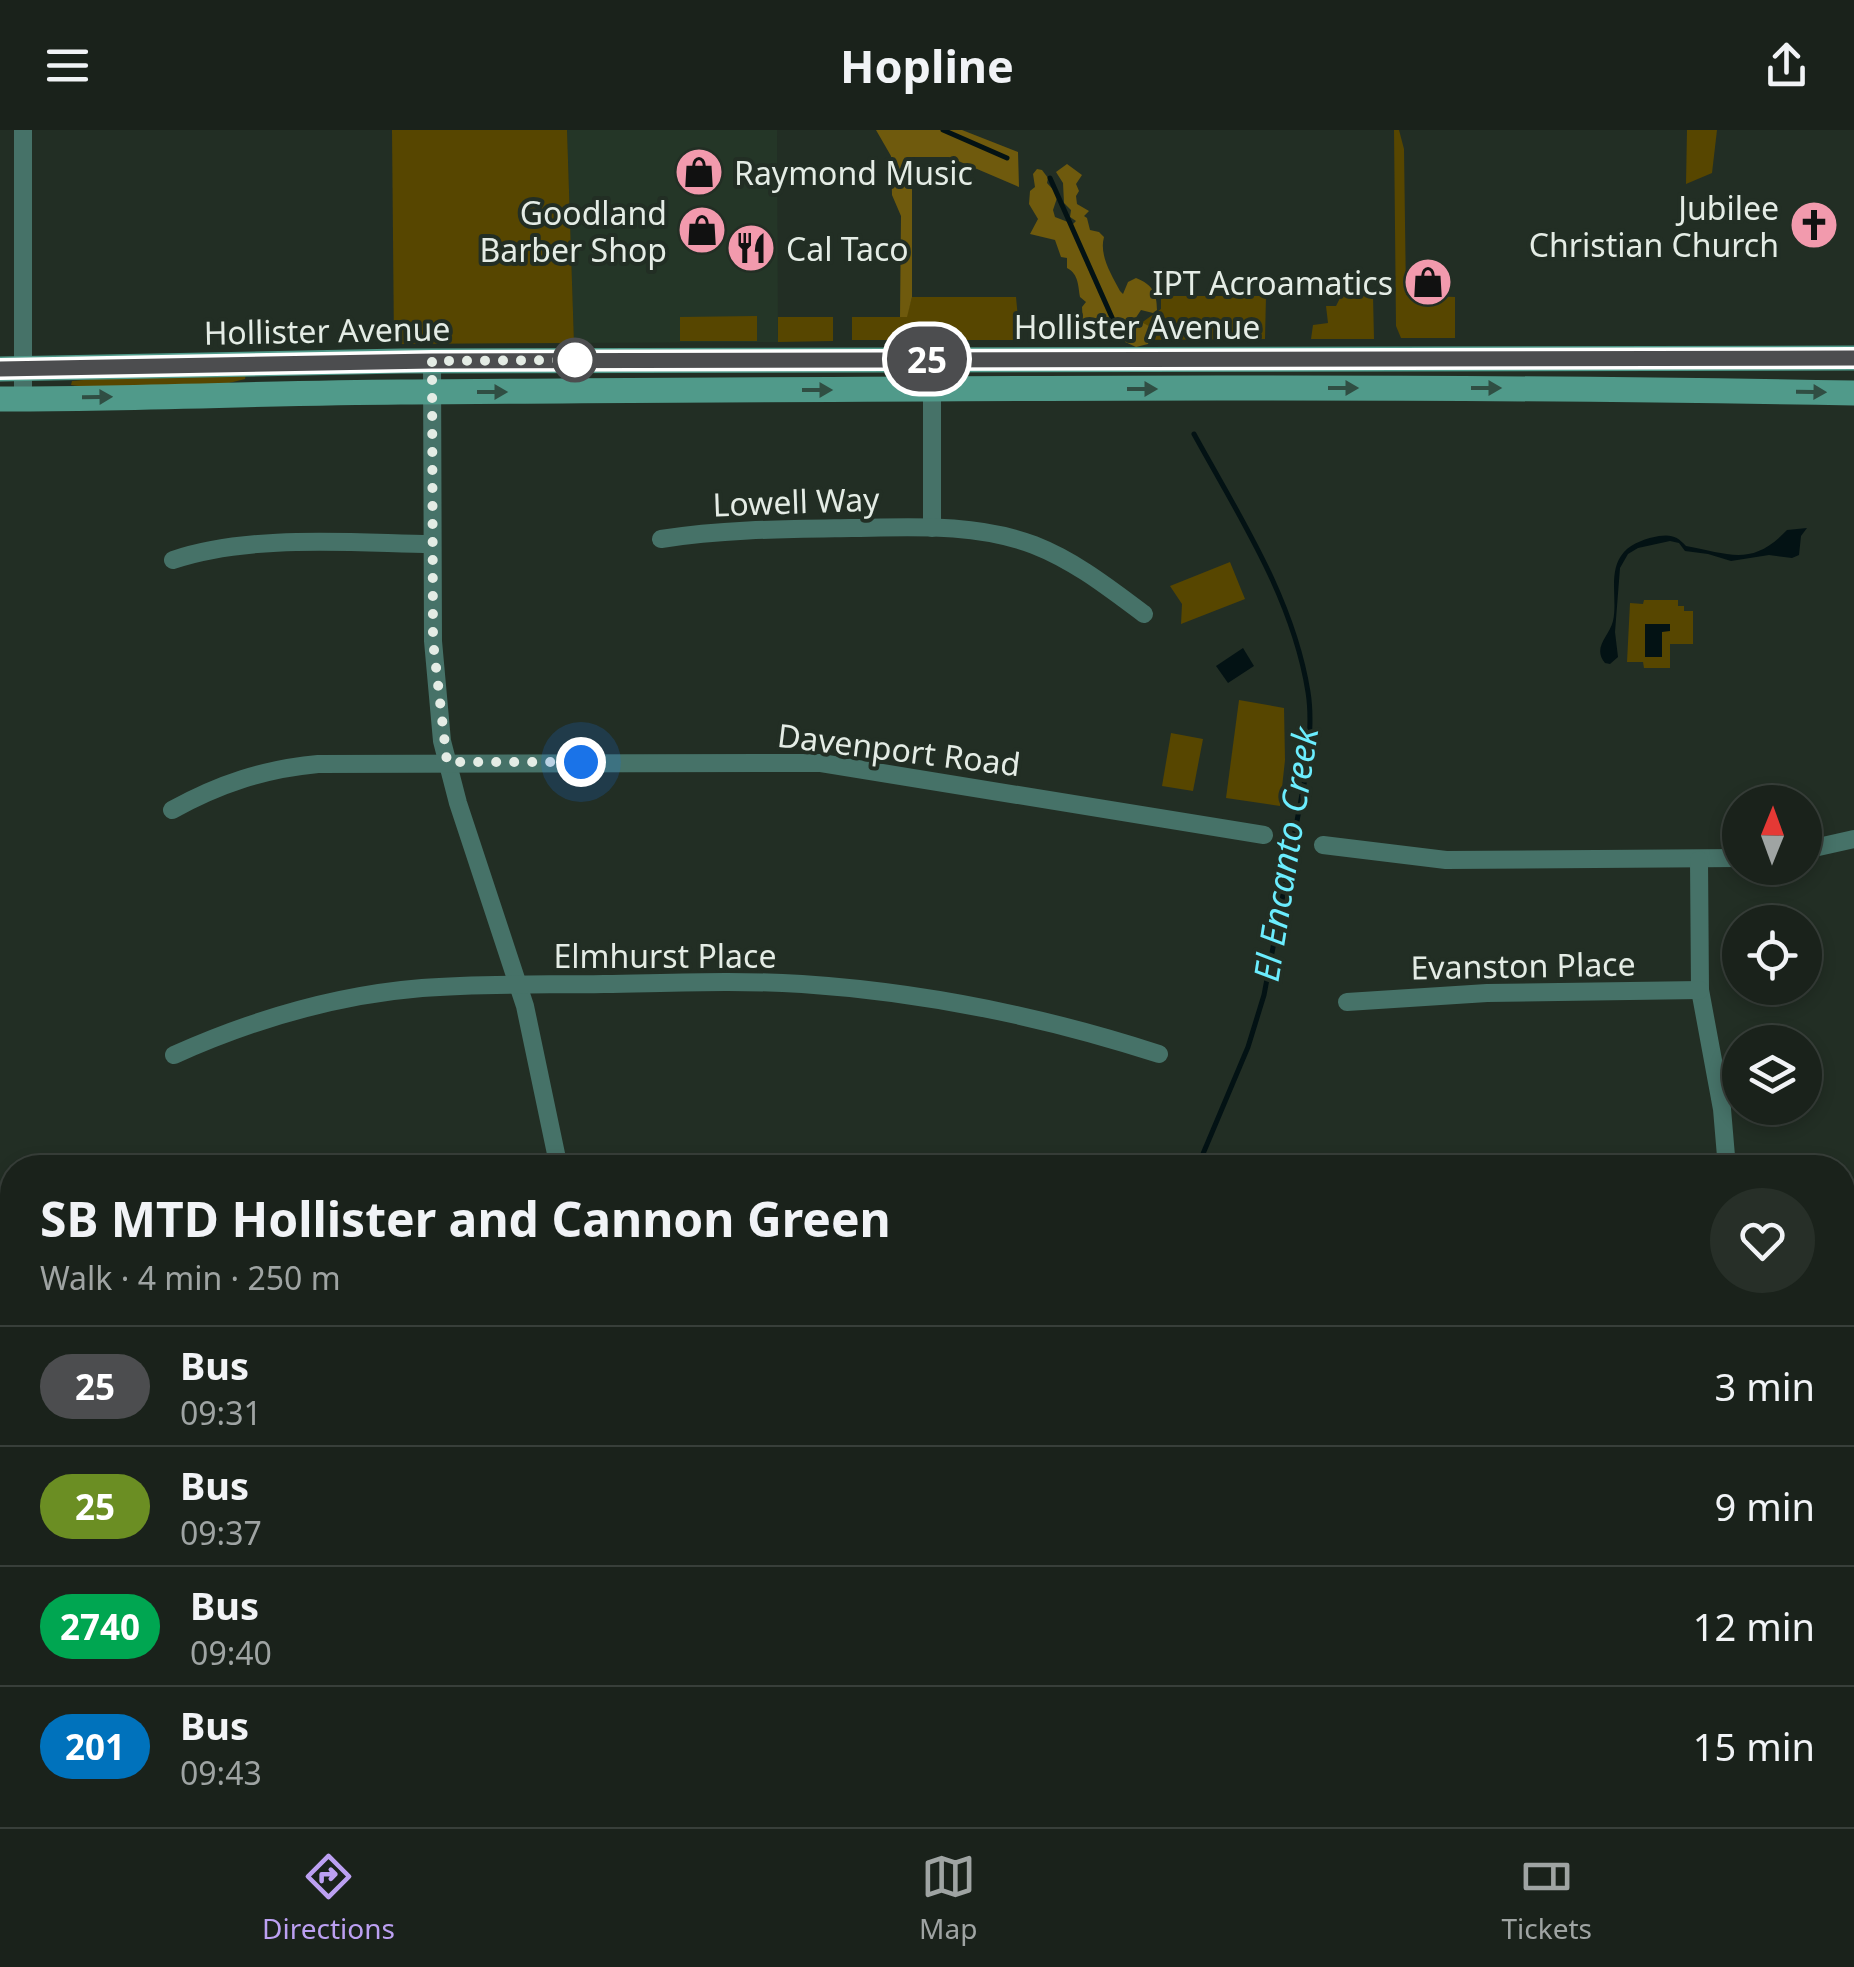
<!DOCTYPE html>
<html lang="en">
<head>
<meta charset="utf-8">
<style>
  :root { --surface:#1a221b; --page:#272f28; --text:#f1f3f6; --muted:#9fa4a3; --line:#383f3a; --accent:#bca0f2 }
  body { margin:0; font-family:"Noto Sans",sans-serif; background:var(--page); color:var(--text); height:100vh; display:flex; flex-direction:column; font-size:38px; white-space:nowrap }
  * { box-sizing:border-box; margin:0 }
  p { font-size:32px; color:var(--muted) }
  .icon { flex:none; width:55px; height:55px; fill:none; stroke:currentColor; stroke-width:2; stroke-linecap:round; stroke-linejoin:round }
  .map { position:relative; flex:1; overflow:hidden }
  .details { position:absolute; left:0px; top:1025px; width:1855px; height:672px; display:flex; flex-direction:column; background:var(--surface); border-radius:40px 40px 0 0; box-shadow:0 5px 15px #0003,0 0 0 2px var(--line) }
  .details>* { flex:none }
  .badge { padding:0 20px; border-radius:32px; font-size:35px; line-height:65px }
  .needle { width:65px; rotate:1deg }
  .buttons { position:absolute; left:1722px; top:655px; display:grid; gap:20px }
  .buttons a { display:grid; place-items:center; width:100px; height:100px; border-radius:50%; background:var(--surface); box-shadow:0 5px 15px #0003,0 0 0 2px var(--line); font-size:50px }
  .you { position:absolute; width:50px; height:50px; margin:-25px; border:8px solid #fff; border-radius:50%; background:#1a73e8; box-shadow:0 0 0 15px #1a73e833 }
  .map>.badge { position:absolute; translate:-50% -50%; box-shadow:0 0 0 5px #fff }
  .round { display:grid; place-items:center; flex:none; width:105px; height:105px; border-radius:52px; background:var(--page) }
  .overview { display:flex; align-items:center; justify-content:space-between; height:170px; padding:0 40px }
  h1 { font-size:48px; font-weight:700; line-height:75px }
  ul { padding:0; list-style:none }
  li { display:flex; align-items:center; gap:30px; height:120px; padding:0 40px; border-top:2px solid var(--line) }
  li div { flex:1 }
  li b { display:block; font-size:38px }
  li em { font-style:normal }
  li .badge { min-width:110px; font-weight:700; text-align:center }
  header { display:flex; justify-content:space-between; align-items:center; height:130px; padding:0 40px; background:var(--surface); font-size:45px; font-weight:700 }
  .menu { display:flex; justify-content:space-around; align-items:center; height:140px; border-top:2px solid var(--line); background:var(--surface); font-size:28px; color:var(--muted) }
  .menu a { display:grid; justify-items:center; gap:5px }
  .menu .active { color:var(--accent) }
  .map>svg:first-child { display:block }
</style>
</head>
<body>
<header><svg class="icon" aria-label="menu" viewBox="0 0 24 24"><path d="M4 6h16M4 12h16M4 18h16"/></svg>Hopline<svg class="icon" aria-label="share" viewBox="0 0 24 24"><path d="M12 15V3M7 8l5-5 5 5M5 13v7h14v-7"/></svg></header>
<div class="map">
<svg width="1854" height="1697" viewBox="0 0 1854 1697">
  <rect width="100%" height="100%" fill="#222e24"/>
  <!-- built -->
  <path fill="#243627" d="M567,0H777L778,212L574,213Z"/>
  <!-- green -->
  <g fill="#574600">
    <path d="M392,0H567L574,213L394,214Z"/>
    <path d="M1394,0H1399L1404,19L1406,165L1455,167V208H1401L1396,196Z"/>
    <path d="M1687,0H1717L1712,43L1686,54Z"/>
    <path d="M1161,166H1266L1265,209L1126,210L1127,203L1161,179Z"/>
    <path d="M1341,166H1373L1374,209H1311L1313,195L1328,193L1326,176H1336Z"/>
    <path d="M912,167H1016L1020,210H852V187H906Z"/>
    <path d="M757,186V211H680V187Z"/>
    <path d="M778,187H833V211L778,212Z"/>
    <path d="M246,244L245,249L225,254L92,258L71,255L72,251L94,249Z"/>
    <path d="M1230,432L1245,469L1181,494L1182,474L1170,456Z"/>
    <path d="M1644,470H1678V476H1684V481H1693V514H1670V538H1644L1643,532H1627L1630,473L1643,474Z"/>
    <path d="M1239,570L1284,578L1285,630L1280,676L1226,668Z"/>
    <path d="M1171,603L1203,609L1193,661L1162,656Z"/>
  </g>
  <!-- forest -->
  <g fill="#6f5a0d">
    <path d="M876,0H962L1018,22L1019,57L949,27H912V167L907,187H900L901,86L892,65L891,26Z"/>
    <path d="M1067,34L1082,45L1076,54L1079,61L1076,66L1077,74L1089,81L1084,86L1087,88L1090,100L1099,102L1104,107C1099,125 1111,144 1120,161L1123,164L1128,152L1136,148C1152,154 1157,163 1157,180L1153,183L1141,180L1135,189L1149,196L1151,205L1148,214L1136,217L1123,211L1117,195L1111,203L1099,205L1083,195L1082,177L1086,172L1080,167C1078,157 1079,144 1067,138V128L1061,127L1055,110L1030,104L1038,89L1029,74L1030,61L1035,57L1033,44L1037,39L1042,40L1048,48L1047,53L1058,65L1053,80L1055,87L1073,94L1076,91L1070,87L1071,80L1064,73L1063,53L1056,42Z"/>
  </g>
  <!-- water -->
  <g fill="#031214">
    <path d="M1807,398L1801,406L1799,425L1792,428L1769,425L1731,431L1708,424L1685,421L1679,413L1670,411L1638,418L1628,424L1620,438L1615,502L1618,527L1610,534L1605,533C1592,517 1609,507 1613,491C1618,469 1607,441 1624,422C1632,413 1647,408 1659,406C1672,404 1678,407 1686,416C1730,424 1752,437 1787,400Z"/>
    <path d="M1645,494H1670V501L1662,502V527H1645Z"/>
    <path d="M1243,518L1254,536L1228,553L1216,536Z"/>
  </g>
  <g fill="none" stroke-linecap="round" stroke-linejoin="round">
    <!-- stream -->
    <g stroke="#031214" stroke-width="5">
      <path d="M943,0L1007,28"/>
      <path d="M1050,48L1118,201"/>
      <path d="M1194,304C1239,386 1293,468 1308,562C1312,587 1309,613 1307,638L1264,865L1248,917L1197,1038"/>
      <path d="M1084,1685L1086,1697"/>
    </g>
    <!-- street -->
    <g stroke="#467268" stroke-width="18">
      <path d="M932,230V398"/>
      <path d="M432,231L433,511L442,611L458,673L525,876L559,1038"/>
      <path d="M23,269V0"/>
      <path d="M661,409C725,399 788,399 852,398C913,397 976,393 1034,415C1075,431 1109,458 1144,484"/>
      <path d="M173,430C249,404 352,413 432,414"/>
      <path d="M172,680C219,654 264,639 318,634L821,633L1264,705"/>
      <path d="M1323,715L1446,730L1740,728"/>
      <path d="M1805,720L1854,709"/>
      <path d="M1699,730L1700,860L1722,979L1727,1038"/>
      <path d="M1347,872L1487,863L1700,860"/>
      <path d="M174,925C252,890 336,865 422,858C483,853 544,855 604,854C670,853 737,850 802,854C922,862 1045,887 1159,924"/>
      <path d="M1842,1302L1854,1303"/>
      <path d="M1842,1512L1848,1511L1850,1504L1852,1416"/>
      <path d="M782,1685L785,1697"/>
      <path d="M476,1697L479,1685"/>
      <path d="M829,1697L874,1685"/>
    </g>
    <!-- secondary -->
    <g stroke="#509a8a" stroke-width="25">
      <path d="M0,239L401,231L1854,228"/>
      <path d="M0,269C134,269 267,263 401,262C885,259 1370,254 1854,263"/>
      <path d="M1842,1641H1854"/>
      <path d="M1371,1697L1418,1685"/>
    </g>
  </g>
  <!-- one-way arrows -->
  <defs><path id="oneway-solid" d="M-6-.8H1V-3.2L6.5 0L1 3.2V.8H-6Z" transform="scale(2.5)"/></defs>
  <g fill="#304e43">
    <use href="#oneway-solid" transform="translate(1343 258)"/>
    <use href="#oneway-solid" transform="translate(1486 258)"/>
    <use href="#oneway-solid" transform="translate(1142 259)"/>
    <use href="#oneway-solid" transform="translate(817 260)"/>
    <use href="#oneway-solid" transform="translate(492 262)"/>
    <use href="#oneway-solid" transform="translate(1811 262) rotate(1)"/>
    <use href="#oneway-solid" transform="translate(97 267) rotate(-1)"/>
  </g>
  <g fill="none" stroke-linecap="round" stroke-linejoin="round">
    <!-- line casing -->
    <g stroke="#fff" stroke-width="22">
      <path id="line" d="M0,239L432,231L1854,228"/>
    </g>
    <!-- line -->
    <use href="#line" stroke="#4c4d4f" stroke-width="15"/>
    <!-- walk -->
    <path stroke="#e4ece5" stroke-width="10" stroke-dasharray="0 18" d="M575,230L432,231L433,511L447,632H581"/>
  </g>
  <!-- icons -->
  <defs>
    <g id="shop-disc" transform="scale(2.5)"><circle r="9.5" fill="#f29aad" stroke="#222e24"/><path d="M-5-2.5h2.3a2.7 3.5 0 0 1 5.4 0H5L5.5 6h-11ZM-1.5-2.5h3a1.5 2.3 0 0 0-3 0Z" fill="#111"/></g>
    <g id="church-disc" transform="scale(2.5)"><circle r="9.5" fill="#f29aad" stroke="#222e24"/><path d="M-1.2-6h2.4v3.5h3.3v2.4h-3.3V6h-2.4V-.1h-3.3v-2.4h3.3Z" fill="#111"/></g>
    <g id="restaurant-disc" transform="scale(2.5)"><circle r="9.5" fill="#f29aad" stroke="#222e24"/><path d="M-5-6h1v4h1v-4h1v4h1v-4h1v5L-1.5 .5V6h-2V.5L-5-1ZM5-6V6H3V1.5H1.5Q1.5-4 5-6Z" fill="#111"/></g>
  </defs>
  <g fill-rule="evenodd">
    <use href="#shop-disc" x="699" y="42"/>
    <use href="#church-disc" x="1814" y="95"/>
    <use href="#shop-disc" x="702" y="100"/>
    <use href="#restaurant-disc" x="751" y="118"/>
    <use href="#shop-disc" x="1428" y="152"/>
  </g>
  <!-- markers -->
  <circle fill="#fff" stroke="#4c4d4f" stroke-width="5" cx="575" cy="230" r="20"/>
  <g text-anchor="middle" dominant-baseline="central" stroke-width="8" stroke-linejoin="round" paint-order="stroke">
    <!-- poi labels -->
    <g font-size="32" fill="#e4ece5" stroke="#222e24" text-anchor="end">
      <text x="734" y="42" text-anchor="start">Raymond Music</text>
      <text x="1779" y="77">Jubilee<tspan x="1779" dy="37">Christian Church</tspan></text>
      <text x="667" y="82">Goodland<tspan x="667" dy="37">Barber Shop</tspan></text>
      <text x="786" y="118" text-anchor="start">Cal Taco</text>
      <text x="1393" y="152">IPT Acroamatics</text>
    </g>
    <!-- street labels -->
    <g font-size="32" fill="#e4ece5" stroke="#222e24">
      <text x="1137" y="196">Hollister Avenue</text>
      <text transform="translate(327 200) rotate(-1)">Hollister Avenue</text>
      <text transform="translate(796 371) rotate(-2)">Lowell Way</text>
      <text transform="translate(899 619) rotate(7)">Davenport Road</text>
      <text x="665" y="825">Elmhurst Place</text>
      <text transform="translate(1523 835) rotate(-1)">Evanston Place</text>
    </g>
    <!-- water labels -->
    <g font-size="35" font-style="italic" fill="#6bedfe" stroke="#222e24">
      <text transform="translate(1285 724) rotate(-81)">El Encanto Creek</text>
    </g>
  </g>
</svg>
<div class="buttons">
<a><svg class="needle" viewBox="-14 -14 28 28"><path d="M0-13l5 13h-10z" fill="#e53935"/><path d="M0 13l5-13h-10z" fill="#9fa4a3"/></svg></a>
<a><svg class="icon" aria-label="locate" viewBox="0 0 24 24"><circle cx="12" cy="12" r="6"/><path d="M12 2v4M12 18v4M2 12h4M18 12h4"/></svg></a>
<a><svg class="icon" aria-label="layers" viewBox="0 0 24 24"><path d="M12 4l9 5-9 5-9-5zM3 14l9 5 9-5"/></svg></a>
</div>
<div class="you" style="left:581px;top:632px"></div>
<b class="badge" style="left:927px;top:229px;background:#4c4d4f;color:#fff">25</b>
<section class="details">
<div class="overview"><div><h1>SB MTD Hollister and Cannon Green</h1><p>Walk · 4 min · 250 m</p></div><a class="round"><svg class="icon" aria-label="heart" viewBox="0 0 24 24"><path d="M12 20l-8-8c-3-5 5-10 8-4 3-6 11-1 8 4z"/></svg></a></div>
<ul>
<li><span class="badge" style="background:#4c4d4f;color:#fff">25</span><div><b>Bus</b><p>09:31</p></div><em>3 min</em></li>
<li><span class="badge" style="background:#6b8e23;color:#fff">25</span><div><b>Bus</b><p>09:37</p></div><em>9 min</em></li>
<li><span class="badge" style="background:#00a651;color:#fff">2740</span><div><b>Bus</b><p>09:40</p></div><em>12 min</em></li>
<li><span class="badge" style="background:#0072bc;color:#fff">201</span><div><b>Bus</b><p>09:43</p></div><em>15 min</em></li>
</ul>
</section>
</div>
<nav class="menu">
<a class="active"><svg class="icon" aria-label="directions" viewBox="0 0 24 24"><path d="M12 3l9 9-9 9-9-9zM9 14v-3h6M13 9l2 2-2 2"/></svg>Directions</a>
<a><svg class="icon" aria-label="map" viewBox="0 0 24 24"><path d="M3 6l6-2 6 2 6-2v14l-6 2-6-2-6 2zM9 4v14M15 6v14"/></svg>Map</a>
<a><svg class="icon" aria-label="tickets" viewBox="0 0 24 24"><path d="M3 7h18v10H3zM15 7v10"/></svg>Tickets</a>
</nav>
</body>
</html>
